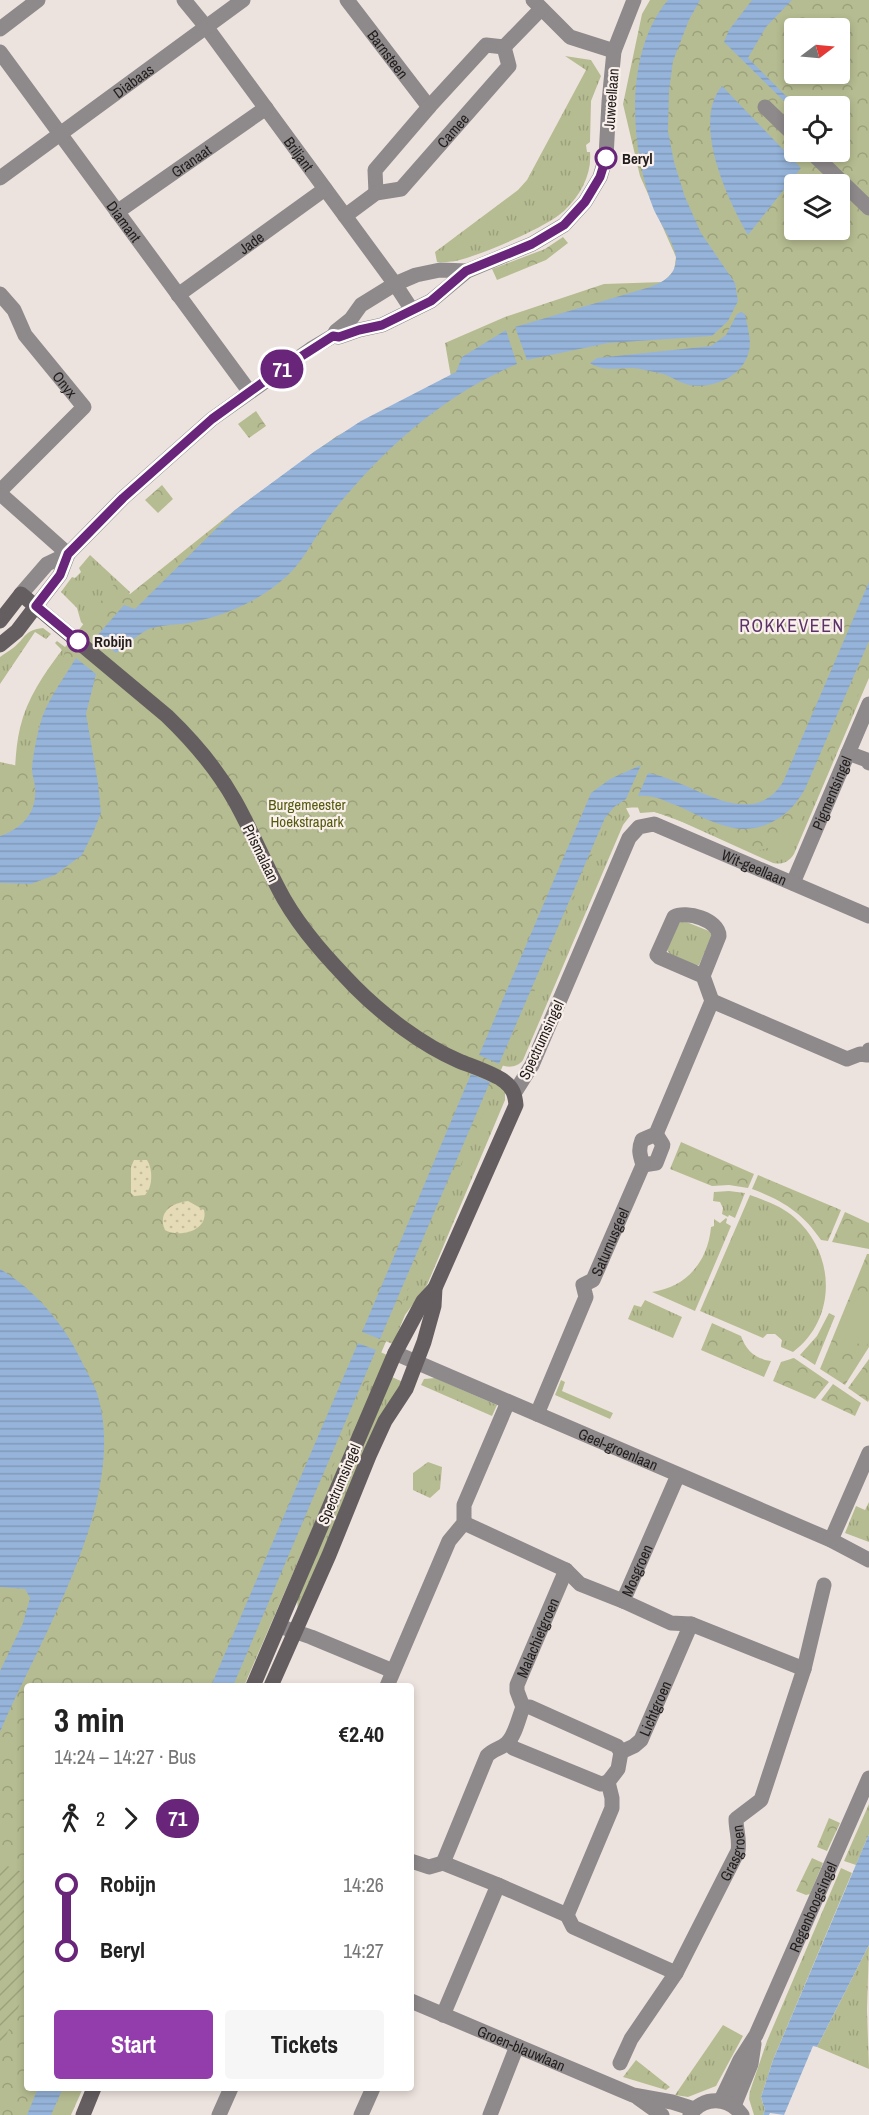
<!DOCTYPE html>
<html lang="en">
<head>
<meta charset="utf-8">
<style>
  :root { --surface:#fff; --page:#f6f6f6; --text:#222; --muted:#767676; --accent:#923dab }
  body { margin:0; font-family:"Archivo Narrow",sans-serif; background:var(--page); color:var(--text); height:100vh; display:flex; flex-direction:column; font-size:22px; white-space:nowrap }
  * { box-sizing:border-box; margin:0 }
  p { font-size:20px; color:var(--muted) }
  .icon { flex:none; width:33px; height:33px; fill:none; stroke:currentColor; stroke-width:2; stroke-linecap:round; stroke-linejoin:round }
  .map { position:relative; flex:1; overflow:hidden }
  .drawer { position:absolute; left:24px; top:1683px; width:390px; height:408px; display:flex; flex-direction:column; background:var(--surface); border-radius:6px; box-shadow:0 3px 9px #0003 }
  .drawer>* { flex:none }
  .badge { padding:0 12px; border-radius:20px; font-size:21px; line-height:39px }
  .needle { width:39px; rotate:74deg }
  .tools { position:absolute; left:784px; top:18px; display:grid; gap:12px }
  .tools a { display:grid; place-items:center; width:66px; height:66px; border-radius:6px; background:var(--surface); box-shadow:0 3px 9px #0003; font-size:30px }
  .map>.badge { position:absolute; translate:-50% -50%; box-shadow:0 0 0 3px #fff }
  .legs { display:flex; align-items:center; gap:9px; height:66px; padding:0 30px; font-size:20px }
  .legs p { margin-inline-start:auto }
  .overview { display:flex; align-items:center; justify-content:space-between; height:102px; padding:0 30px }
  h1 { font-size:33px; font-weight:700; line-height:45px }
  .cta { display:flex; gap:12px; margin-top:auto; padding:12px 30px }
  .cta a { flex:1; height:69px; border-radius:6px; background:var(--accent); color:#fff; font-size:24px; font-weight:700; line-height:69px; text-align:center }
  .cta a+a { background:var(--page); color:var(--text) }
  ul { padding:0 30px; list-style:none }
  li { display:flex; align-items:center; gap:21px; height:66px; font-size:22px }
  li i { display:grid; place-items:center; width:9px; height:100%; margin:0 8px; background:currentColor }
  li i::after { content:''; width:15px; height:15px; margin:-8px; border:4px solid; border-radius:50%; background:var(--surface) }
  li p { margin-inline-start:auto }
  li:first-child i { background:linear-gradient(#0000 50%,currentColor 0) }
  li:last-child i { background:linear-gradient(currentColor 50%,#0000 0) }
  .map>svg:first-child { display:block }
</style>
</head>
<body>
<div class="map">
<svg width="869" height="2115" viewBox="0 0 869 2115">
  <defs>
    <pattern id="grass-tufts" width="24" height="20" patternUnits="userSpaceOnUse" patternTransform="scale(1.5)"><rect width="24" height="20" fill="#b6bc91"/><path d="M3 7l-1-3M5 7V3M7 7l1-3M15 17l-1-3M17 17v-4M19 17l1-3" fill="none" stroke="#9ca17c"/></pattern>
    <pattern id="forest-crowns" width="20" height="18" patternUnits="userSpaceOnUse" patternTransform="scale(1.5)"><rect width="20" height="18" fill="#b6bc91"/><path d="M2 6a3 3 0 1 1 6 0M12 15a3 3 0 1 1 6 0" fill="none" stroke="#9ca17c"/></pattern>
    <pattern id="sand-dots" width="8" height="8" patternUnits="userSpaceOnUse" patternTransform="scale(1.5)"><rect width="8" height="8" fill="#e5dcb7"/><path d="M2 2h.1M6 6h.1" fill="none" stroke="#c4bc9d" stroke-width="1.8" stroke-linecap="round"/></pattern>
    <pattern id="garden-furrows" width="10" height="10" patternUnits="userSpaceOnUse" patternTransform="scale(1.5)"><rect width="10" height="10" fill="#b6bc91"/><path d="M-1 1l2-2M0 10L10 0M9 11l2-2" fill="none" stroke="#9ca17c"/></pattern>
    <pattern id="water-rules" width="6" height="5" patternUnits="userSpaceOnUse" patternTransform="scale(1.5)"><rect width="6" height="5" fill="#96b4da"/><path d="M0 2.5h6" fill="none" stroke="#819aba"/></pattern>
  </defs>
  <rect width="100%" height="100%" fill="#ede3de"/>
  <!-- grass -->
  <g fill="url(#grass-tufts)">
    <path d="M565,56L591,60L601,76L591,101L590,142L586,145L587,152H590C592,174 581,194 565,210C548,227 481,255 456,261C450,262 443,262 437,262L435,252L518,190L527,180L586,70Z"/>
    <path d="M90,555L130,592L126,599L88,629L81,622L77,608L61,592L72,577L75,578L81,572L79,568Z"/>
    <path d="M43,628L51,634L46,639L35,632L0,684V657C4,654 9,651 13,648C26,638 24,630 43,628Z"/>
    <path d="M57,641L65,647L68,644L75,647L32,770L14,793C15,772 15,749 20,728C27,698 44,674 62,650L55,643Z"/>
    <path d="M869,641V678L794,854C789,862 782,865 773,863L669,816L654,812L640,813L636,802Z"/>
    <path d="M624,804L630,816L623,825L523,1060C517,1068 507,1068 499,1064L605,818Z"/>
    <path d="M684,921L709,931L712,936L699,965C688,965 672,959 667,950L677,924Z"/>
    <path d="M490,1082L500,1086L505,1091V1100L427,1285L405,1315L393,1344L380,1339Z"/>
    <path d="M729,1191L745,1193L735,1218L729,1215L728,1217L722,1214L723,1208L720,1202L713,1201L714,1192Z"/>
    <path d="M750,1195C766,1201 782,1206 795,1218C836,1254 837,1319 793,1352L781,1347L782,1340L775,1334H767L763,1338L700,1311Z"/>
    <path d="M726,1218L727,1219L726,1223L731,1226L695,1311L652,1292C687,1287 708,1261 711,1227L714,1226V1219L720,1223Z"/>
    <path d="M645,1300L682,1317L673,1338L628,1319L634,1305L641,1307Z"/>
    <path d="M829,1313L835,1316L815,1365L800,1355L817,1336Z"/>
    <path d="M376,1350L387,1355L368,1400L244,1686H233Z"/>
    <path d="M392,1377L403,1382L298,1611L297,1599Z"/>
    <path d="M435,1378L497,1405L492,1416L421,1385L424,1379Z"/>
    <path d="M561,1380L565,1382L562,1391L613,1413L610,1419L555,1395Z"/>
    <path d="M428,1462L442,1467L440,1489L430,1498L413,1490V1473Z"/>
    <path d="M869,1502V1542L845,1533L856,1506L865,1510Z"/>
    <path d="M869,1804V1834L856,1865L844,1861Z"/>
    <path d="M841,1868L852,1873L773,2060L761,2097L765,2110L763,2115H754L749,2099L750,2091L767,2041Z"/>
    <path d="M869,1945L867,2010L869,2069L817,2047Z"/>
    <path d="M723,2025L743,2036L716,2086L688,2097L675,2095Z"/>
    <path d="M63,2088H83L71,2115H51Z"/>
  </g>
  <!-- forest -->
  <g fill="url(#forest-crowns)" fill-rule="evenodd">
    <path d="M650,0H869V670L808,810L782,844L760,850L644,808C620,806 619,810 604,827L240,1686H27V2088H69L57,2115H0V762L32,769L42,716L68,644L115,583L130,594L235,510L337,436L451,377L445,343L505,317L604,284L663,282L674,271L676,257L640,176L623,104L642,14ZM795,28H840V74H795ZM795,106H840V152H795ZM795,184H840V230H795Z"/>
    <path d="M563,237L568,243L546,260L497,280L492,269L545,249Z"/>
    <path d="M256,411L266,426L249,438L238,424Z"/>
    <path d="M162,485L173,499L158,513L145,500Z"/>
    <path d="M681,1142L754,1174L748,1188L729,1185L712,1186L670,1169Z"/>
    <path d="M758,1175L841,1210L828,1241L821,1240C803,1213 782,1200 752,1189Z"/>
    <path d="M845,1212L869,1223V1249L832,1242Z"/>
    <path d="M867,1254H869V1347L845,1385L820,1369Z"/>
    <path d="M712,1323L741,1336C746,1350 755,1359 771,1361L764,1377L701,1350Z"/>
    <path d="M794,1358L829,1382L815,1399L773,1381L781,1362Z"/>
    <path d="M869,1359V1400L868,1402L848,1388Z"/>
    <path d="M833,1384L861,1403L855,1416L821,1400Z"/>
    <path d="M829,1818L840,1823L827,1851L817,1847Z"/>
    <path d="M812,1858L823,1863L810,1894L806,1895L796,1891Z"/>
    <path d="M636,2060L670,2087L666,2090L623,2077Z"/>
  </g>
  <!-- sand -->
  <g fill="url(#sand-dots)">
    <path d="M134,1160H147C153,1169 153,1187 145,1195L134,1196L131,1193V1167Z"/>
    <path d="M188,1201L204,1210C209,1231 179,1238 165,1230C157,1212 172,1203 188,1201Z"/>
  </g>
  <!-- garden -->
  <path fill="url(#garden-furrows)" d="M0,1863L27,1874V1987L0,2050Z"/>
  <!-- pitch -->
  <path fill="#b6bc91" d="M855,1289L869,1295V1340L866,1347L836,1334Z"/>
  <!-- water -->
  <g fill="url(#water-rules)">
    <path d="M668,0H700L689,20L673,61L669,91L668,131L674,162L685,197L701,233L735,283L738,301L728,321L712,336L608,343L527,360L515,327L650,287C663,282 675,276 676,260C677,247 660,223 654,210C630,149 623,53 668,0Z"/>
    <path d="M752,0H792L766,27L748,58L796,106L795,112L724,42L729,30Z"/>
    <path d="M722,86L801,168L748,235C728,201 691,122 722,86Z"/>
    <path d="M741,312L745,314C747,325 752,341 749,351C743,377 713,389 689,385C680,383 672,377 663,374C656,372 648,371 640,369C624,365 605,374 590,363L597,358L711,346L726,335L737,314Z"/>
    <path d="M506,330L517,364C442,396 382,450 332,513C316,533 306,559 287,576C262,599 228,615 194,622C180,625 163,624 149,629C138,634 126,646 116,653L96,637L124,605L135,609L235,510L315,451L361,421L456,372L462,357Z"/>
    <path d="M869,582V641L805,789C790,817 761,835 729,827C712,823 694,813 678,806C665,801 653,794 638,796L648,773C692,780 750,834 783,782Z"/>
    <path d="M76,658L96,674L86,714L98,783L101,813L93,833L82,855L55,875L31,884L0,883V836C22,828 37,813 35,788C35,782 32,776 32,770C32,759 39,725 43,715C51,695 65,676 76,658Z"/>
    <path d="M641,765L626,799L614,807L605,818L499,1064L479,1055L591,793L610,779Z"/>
    <path d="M471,1074L490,1082L380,1339L362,1332Z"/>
    <path d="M0,1269C34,1289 64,1324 81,1360C86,1371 93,1382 97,1393C130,1498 40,1637 0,1732V1671L23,1623L30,1598L25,1589L0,1587Z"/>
    <path d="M358,1343L376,1350L233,1686H211Z"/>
    <path d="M869,1834V1945L817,2047L813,2046L784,2115L770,2113L769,2115H763L765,2110L761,2097L773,2060Z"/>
    <path d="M38,2088H63L51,2115H27Z"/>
  </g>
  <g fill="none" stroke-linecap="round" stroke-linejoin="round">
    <!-- street -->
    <g stroke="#8e898b" stroke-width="15">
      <path id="s1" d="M184,0L207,28L395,284L412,310"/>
      <path id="s2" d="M347,0L429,107"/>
      <path d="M533,0L570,37L614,51"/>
      <path d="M0,29L38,0"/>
      <path d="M504,47L541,9"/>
      <path id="s3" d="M0,52L249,391"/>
      <path d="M765,107L795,136"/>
      <path d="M811,152L869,208"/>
      <path id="s4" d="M0,178L243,0"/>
      <path d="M376,193L375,170L429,107L486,45L504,47"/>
      <path id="s5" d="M117,212L266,108"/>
      <path id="s6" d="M345,216L376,193L401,189L509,66L504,47"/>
      <path id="s7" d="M0,294L14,310L25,335L84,407L0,491"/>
      <path id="s8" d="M178,295L325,189"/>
      <path d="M333,336L339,337L359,330L382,325L431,301L467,271L532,244L564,225L585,202L600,177L606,157L609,102L614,51L634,0"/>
      <path d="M0,496L4,497L68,554"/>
      <path d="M21,594L47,564L68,554L123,498L212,419L311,349L333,336L336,331L351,319L361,305L395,284L416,275L440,270L467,271"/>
      <path d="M36,606L60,575L68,554"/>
      <path d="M848,753L867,760L869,763"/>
      <path id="s9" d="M793,883L869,704"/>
      <path d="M712,1001L847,1059L860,1054L867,1055L869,1050"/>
      <path id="s10" d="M515,1092L532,1065L629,838L639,827L654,824L869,916"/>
      <path d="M643,1165L656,1163L663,1145L656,1134"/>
      <path id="s11" d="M395,1353L831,1540L869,1560"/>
      <path id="s12" d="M537,1414L586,1297L583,1285L593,1280L643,1165C640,1155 638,1150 642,1140L656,1134L712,1001L703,976L719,936C719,920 686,910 674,917L657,955L659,957L703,976"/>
      <path id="s13" d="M464,1523L566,1570L580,1584L623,1601L678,1475"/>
      <path d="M831,1540L869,1453"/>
      <path d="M623,1601L671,1623L691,1624L804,1669"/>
      <path d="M279,1626L311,1637L393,1671"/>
      <path d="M387,1686L449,1541L464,1523V1505L508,1402"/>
      <path d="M523,1707H530L617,1746L621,1752"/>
      <path d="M509,1742L513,1748L601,1784L608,1782"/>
      <path id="s14" d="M621,1752L634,1746L641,1740L691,1624"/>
      <path d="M411,1861L429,1867L443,1863L498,1885L567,1915L573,1927L676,1973"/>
      <path id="s15" d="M443,1863L487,1756C493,1749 501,1749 507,1743C515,1736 519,1717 523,1707L517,1691V1685L566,1570"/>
      <path d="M567,1915L612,1808V1798L608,1782L618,1769L621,1752"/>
      <path id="s16" d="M411,2001L633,2095L672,2102L694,2109"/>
      <path d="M443,2015L498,1885"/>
      <path id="s17" d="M620,2063L631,2039L676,1973L738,1851C740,1840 736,1830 736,1819L761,1800L804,1669L824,1585"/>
      <path d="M638,2098L662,2115"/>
      <path id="s18" d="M721,2100L740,2060L756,2035L869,1778"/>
      <path d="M734,2106L751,2064L754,2044"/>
      <path d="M219,2115L231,2088"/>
      <path d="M361,2115L373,2088"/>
      <path d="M490,2115L517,2046"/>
      <path d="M690,2115C703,2096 728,2096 742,2115"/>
    </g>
    <!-- secondary -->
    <g stroke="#655e60" stroke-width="15">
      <path d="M0,621L21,594L167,716C193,741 217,769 235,801C253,833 266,867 284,899C303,932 329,960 355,987C384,1016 422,1045 459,1061C471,1066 496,1074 505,1082C513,1088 515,1095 516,1105L435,1288L434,1306L424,1342L406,1389L385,1421L369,1456L329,1555L271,1686"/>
      <path d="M0,645L17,631L36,606"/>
      <path d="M253,1686L395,1353L423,1301L435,1288"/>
      <path d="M83,2115L94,2088"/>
    </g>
  </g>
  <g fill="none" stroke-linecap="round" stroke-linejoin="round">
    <!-- line-1 casing -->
    <g stroke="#fff" stroke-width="14">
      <path id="line-1" d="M78,641L36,606L60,575L68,554L123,498L212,419L280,370L333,336L339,337L359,330L382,325L431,301L466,271L532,244L564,225L585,202L600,177L606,158"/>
    </g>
    <!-- line-1 -->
    <use href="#line-1" stroke="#68257a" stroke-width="9"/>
  </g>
  <!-- markers -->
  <g fill="#fff" stroke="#68257a" stroke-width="3">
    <circle cx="606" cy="158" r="10"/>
    <circle cx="78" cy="641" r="10"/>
  </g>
  <g text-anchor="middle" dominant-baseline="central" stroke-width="4.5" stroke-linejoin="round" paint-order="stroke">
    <!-- street labels -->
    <g font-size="15" fill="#211d1c" stroke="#faf0eb">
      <text stroke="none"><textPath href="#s2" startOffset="68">Barnsteen</textPath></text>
      <text stroke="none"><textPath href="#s4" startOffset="165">Diabaas</textPath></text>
      <text transform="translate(611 99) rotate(-86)">Juweellaan</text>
      <text stroke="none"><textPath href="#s6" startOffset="142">Camee</textPath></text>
      <text stroke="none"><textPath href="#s1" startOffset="192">Briljant</textPath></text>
      <text stroke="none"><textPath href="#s5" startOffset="90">Granaat</textPath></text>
      <text stroke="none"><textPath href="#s3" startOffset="210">Diamant</textPath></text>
      <text stroke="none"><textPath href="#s8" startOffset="90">Jade</textPath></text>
      <text stroke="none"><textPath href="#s7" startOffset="112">Onyx</textPath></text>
      <text stroke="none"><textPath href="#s9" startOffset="98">Pigmentsingel</textPath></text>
      <text transform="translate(261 853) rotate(64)">Prismalaan</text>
      <text stroke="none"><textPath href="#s10" startOffset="418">Wit-geellaan</textPath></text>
      <text transform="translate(541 1040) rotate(-65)">Spectrumsingel</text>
      <text stroke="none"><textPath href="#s12" startOffset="192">Saturnusgeel</textPath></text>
      <text stroke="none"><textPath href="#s11" startOffset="243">Geel-groenlaan</textPath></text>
      <text transform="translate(339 1484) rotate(-67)">Spectrumsingel</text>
      <text stroke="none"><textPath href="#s13" startOffset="212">Mosgroen</textPath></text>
      <text stroke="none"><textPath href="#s15" startOffset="254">Malachietgroen</textPath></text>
      <text stroke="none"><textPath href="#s14" startOffset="58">Lichtgroen</textPath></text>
      <text stroke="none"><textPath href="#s17" startOffset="240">Grasgroen</textPath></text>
      <text stroke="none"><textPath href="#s18" startOffset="214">Regenboogsingel</textPath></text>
      <text stroke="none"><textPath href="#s16" startOffset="120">Groen-blauwlaan</textPath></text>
    </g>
    <!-- stop labels -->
    <g font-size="15" font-weight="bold" fill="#211d1c" stroke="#faf0eb" text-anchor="start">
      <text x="622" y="158">Beryl</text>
      <text x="94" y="641">Robijn</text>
    </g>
    <!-- park labels -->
    <g font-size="15" fill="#545a0d" stroke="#faf0eb">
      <text x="307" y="804">Burgemeester<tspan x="307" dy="17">Hoekstrapark</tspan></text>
    </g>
    <!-- quarter labels -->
    <g font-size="18" letter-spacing="1.5" fill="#5c3369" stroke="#faf0eb">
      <text x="792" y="625">ROKKEVEEN</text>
    </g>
  </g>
</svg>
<div class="tools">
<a><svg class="needle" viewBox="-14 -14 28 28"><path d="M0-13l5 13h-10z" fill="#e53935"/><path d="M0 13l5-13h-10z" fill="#767676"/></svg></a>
<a><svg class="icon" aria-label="locate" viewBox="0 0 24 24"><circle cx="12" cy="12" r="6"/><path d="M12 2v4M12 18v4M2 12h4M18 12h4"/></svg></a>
<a><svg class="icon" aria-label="layers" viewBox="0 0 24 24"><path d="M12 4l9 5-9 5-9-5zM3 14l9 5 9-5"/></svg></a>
</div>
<b class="badge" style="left:282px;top:369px;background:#68257a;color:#fff">71</b>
<section class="drawer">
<div class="overview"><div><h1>3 min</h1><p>14:24 – 14:27 · Bus</p></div><b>€2.40</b></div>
<div class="legs"><svg class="icon" aria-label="walk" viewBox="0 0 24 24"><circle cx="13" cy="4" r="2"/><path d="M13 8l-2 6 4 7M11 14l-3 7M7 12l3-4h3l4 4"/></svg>2<svg class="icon" aria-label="forward" viewBox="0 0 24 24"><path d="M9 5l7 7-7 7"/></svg><b class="badge" style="background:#68257a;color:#fff">71</b></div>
<ul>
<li><i style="color:#68257a"></i><b>Robijn</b><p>14:26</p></li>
<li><i style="color:#68257a"></i><b>Beryl</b><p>14:27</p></li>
</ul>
<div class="cta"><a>Start</a><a>Tickets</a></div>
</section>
</div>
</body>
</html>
